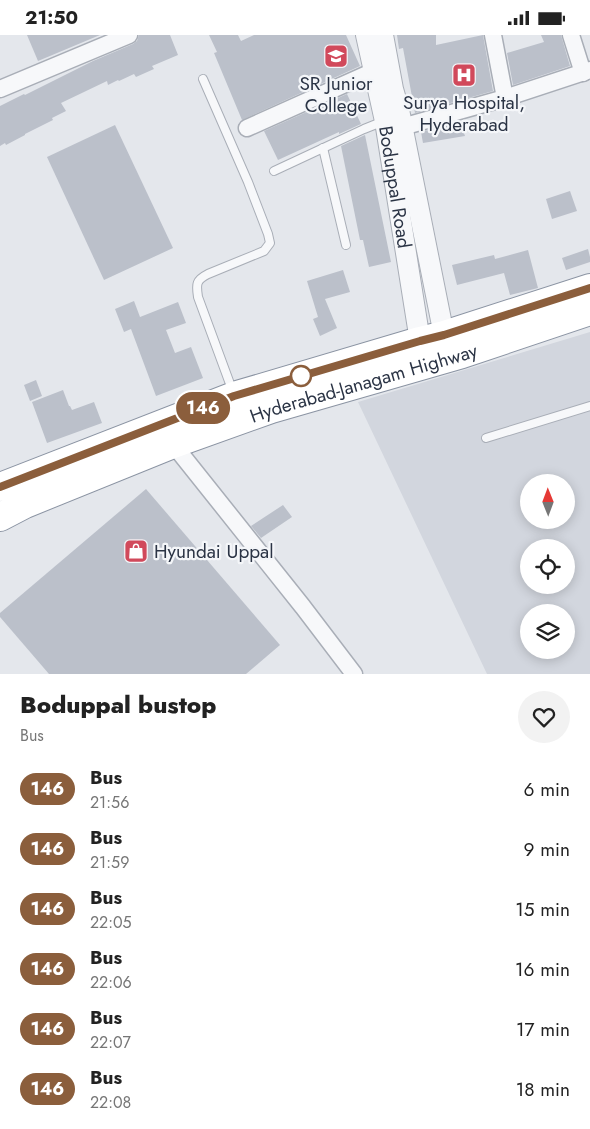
<!DOCTYPE html>
<html lang="en">
<head>
<meta charset="utf-8">
<style>
  :root { --surface:#fff; --page:#f2f2f2; --text:#222; --muted:#767676 }
  body { margin:0; font-family:Jost,sans-serif; background:var(--page); color:var(--text); height:100vh; display:flex; flex-direction:column; font-size:19px; white-space:nowrap }
  * { box-sizing:border-box; margin:0 }
  p { font-size:16px; color:var(--muted) }
  .icon { flex:none; width:28px; height:28px; fill:none; stroke:currentColor; stroke-width:2; stroke-linecap:round; stroke-linejoin:round }
  .map { position:relative; height:639px; overflow:hidden }
  .drawer { display:flex; flex-direction:column; background:var(--surface); flex:1 }
  .drawer>* { flex:none }
  .badge { padding:0 10px; border-radius:16px; font-size:18px; line-height:32px }
  .needle { width:32px; rotate:359deg }
  .buttons { position:absolute; left:520px; top:439px; display:grid; gap:10px }
  .buttons a { display:grid; place-items:center; width:55px; height:55px; border-radius:50%; background:var(--surface); box-shadow:0 2px 12px #0003; font-size:25px }
  .map>.badge { position:absolute; translate:-50% -50%; box-shadow:0 0 0 2px #fff }
  .round { display:grid; place-items:center; flex:none; width:52px; height:52px; border-radius:26px; background:var(--page) }
  .summary { display:flex; align-items:center; justify-content:space-between; height:85px; padding:0 20px }
  h1 { font-size:24px; font-weight:800; line-height:38px }
  ul { padding:0; list-style:none }
  li { display:flex; align-items:center; gap:15px; height:60px; padding:0 20px }
  li div { flex:1 }
  li b { display:block; font-size:19px }
  li em { font-style:normal }
  li .badge { min-width:55px; font-weight:700; text-align:center }
  .status { display:flex; justify-content:space-between; align-items:center; height:35px; padding:0 25px; background:var(--surface); direction:ltr }
  .status svg { height:14px; fill:currentColor }
  .map>svg:first-child { display:block }
</style>
</head>
<body>
<div class="status"><b>21:50</b><svg viewBox="0 0 49 12"><path d="M0 12V9h3v3zM5 12V6h3v6zM10 12V3h3v9zM15 12V0h3v12zM26 1h20v11H26zM47 4h2v5h-2z"/></svg></div>
<div class="map">
<svg width="590" height="639" viewBox="0 0 590 639">
  <rect width="100%" height="100%" fill="#e4e7ec"/>
  <!-- built -->
  <path fill="#d2d6de" fill-rule="evenodd" d="M590,297V639H487L358,367ZM529,448H566V485H529ZM529,512H566V550H529ZM529,578H566V615H529Z"/>
  <!-- building -->
  <g fill="#bbc0ca">
    <path d="M27,0H100L38,26Z"/>
    <path d="M139,0H170L178,20L152,31L154,34L136,42L134,39L119,46L118,45L108,50L107,46L61,68L66,76L52,83L53,85L25,99V100L6,110L5,108L0,111V71L24,59L25,60L93,26L133,9L137,6Z"/>
    <path d="M209,0H238L241,6L254,0H346L360,31L242,85L214,18L217,17Z"/>
    <path d="M397,0H436V10L483,0L493,56L415,78L403,13L399,14Z"/>
    <path d="M541,0H561L570,31L513,50L507,18L544,7Z"/>
    <path d="M347,59L361,89L339,99V97L278,125L264,96Z"/>
    <path d="M460,86L465,101L423,108L421,97Z"/>
    <path d="M115,90L173,213L104,245L47,122Z"/>
    <path d="M365,100L391,227L369,232L363,205H360L341,111Z"/>
    <path d="M570,156L577,176L552,184L546,164Z"/>
    <path d="M588,214L590,222V227L566,235L562,223Z"/>
    <path d="M528,215L538,253L510,260L504,238L457,250L452,230L494,220L495,224Z"/>
    <path d="M343,235L350,257L325,264L337,293L320,301L313,284L318,282L307,246Z"/>
    <path d="M134,266L140,282L178,267L186,288L166,295L175,318L191,312L203,343L156,361L131,294L124,297L115,274Z"/>
    <path d="M36,345L42,361L30,366L24,350Z"/>
    <path d="M63,355L69,371H70L72,375L94,367L102,388L47,408L32,367Z"/>
    <path d="M146,454L280,610L246,639H49L0,582V578Z"/>
    <path d="M283,470L292,482L261,503L251,491Z"/>
  </g>
  <g fill="none" stroke-linecap="round" stroke-linejoin="round">
    <!-- service casing -->
    <g stroke="#a9aeb7" stroke-width="10">
      <g id="service">
        <path d="M203,44L248,147L268,199L270,208L264,216L208,239C196,245 196,249 198,262L233,357"/>
        <path d="M323,113L346,210"/>
        <path d="M274,136L364,94L384,86"/>
        <path d="M486,403L590,371"/>
      </g>
    </g>
    <!-- minor casing -->
    <g stroke="#a9aeb7" stroke-width="19">
      <g id="minor">
        <path d="M493,0L505,63"/>
        <path d="M571,0L583,38"/>
        <path d="M0,54L129,0"/>
        <path d="M402,92L505,63L590,35"/>
        <path d="M247,93L374,36"/>
        <path d="M173,409L303,572L354,639"/>
      </g>
    </g>
    <!-- tertiary casing -->
    <g stroke="#a9aeb7" stroke-width="22">
      <g id="tertiary">
        <path id="s1" d="M366,0L385,86L420,306"/>
        <path d="M383,0L393,54L399,75L444,300"/>
      </g>
    </g>
    <!-- trunk casing -->
    <g stroke="#8b94a3" stroke-width="30">
      <g id="trunk">
        <path d="M0,452L234,361L420,306L444,300L590,253"/>
        <path id="s2" d="M0,482L25,469L173,409L271,374L462,319L590,276"/>
      </g>
    </g>
    <!-- service -->
    <use href="#service" stroke="#f7f8fa" stroke-width="8"/>
    <!-- minor -->
    <use href="#minor" stroke="#f7f8fa" stroke-width="16"/>
    <!-- tertiary -->
    <use href="#tertiary" stroke="#f7f8fa" stroke-width="20"/>
    <!-- trunk -->
    <use href="#trunk" stroke="#fff" stroke-width="28"/>
  </g>
  <g fill="none" stroke-linecap="round" stroke-linejoin="round">
    <!-- line casing -->
    <g stroke="#fff" stroke-width="11">
      <path id="line" d="M0,452L234,361L420,306L444,300L590,253"/>
    </g>
    <!-- line -->
    <use href="#line" stroke="#8b5e3c" stroke-width="8"/>
  </g>
  <!-- icons -->
  <defs>
    <g id="university-square" transform="scale(1.25)"><rect x="-9" y="-9" width="18" height="18" rx="4" fill="#d1495b" stroke="#f4f6f9"/><path d="M0-5L7-2L0 1L-7-2ZM-4 1L0 2.5L4 1V4Q0 6-4 4Z" fill="#fff"/></g>
    <g id="hospital-square" transform="scale(1.25)"><rect x="-9" y="-9" width="18" height="18" rx="4" fill="#d1495b" stroke="#f4f6f9"/><path d="M-5-5h3v3.5h4V-5h3V5h-3V1.5h-4V5h-3Z" fill="#fff"/></g>
    <g id="shop-square" transform="scale(1.25)"><rect x="-9" y="-9" width="18" height="18" rx="4" fill="#d1495b" stroke="#f4f6f9"/><path d="M-5-2.5h2.3a2.7 3.5 0 0 1 5.4 0H5L5.5 6h-11ZM-1.5-2.5h3a1.5 2.3 0 0 0-3 0Z" fill="#fff"/></g>
  </defs>
  <g fill-rule="evenodd">
    <use href="#university-square" x="336" y="21"/>
    <use href="#hospital-square" x="464" y="40"/>
    <use href="#shop-square" x="136" y="516"/>
  </g>
  <!-- markers -->
  <circle fill="#fff" stroke="#8b5e3c" stroke-width="2.5" cx="301" cy="341" r="10"/>
  <g text-anchor="middle" dominant-baseline="central" stroke-width="4.5" stroke-linejoin="round" paint-order="stroke">
    <!-- poi labels -->
    <g font-size="19" fill="#2b3445" stroke="#f4f6f9">
      <text x="336" y="48">SR Junior<tspan x="336" dy="22">College</tspan></text>
      <text x="464" y="67">Surya Hospital,<tspan x="464" dy="22">Hyderabad</tspan></text>
      <text x="154" y="516" text-anchor="start">Hyundai Uppal</text>
    </g>
    <!-- street labels -->
    <g font-size="19" fill="#2b3445" stroke="#f4f6f9">
      <text stroke="none"><textPath href="#s1" startOffset="155">Boduppal Road</textPath></text>
      <text stroke="none"><textPath href="#s2" startOffset="388">Hyderabad-Janagam Highway</textPath></text>
    </g>
  </g>
</svg>
<div class="buttons">
<a><svg class="needle" viewBox="-14 -14 28 28"><path d="M0-13l5 13h-10z" fill="#e53935"/><path d="M0 13l5-13h-10z" fill="#767676"/></svg></a>
<a><svg class="icon" aria-label="locate" viewBox="0 0 24 24"><circle cx="12" cy="12" r="6"/><path d="M12 2v4M12 18v4M2 12h4M18 12h4"/></svg></a>
<a><svg class="icon" aria-label="layers" viewBox="0 0 24 24"><path d="M12 4l9 5-9 5-9-5zM3 14l9 5 9-5"/></svg></a>
</div>
<b class="badge" style="left:203px;top:373px;background:#8b5e3c;color:#fff">146</b>
</div>
<section class="drawer">
<div class="summary"><div><h1>Boduppal bustop</h1><p>Bus</p></div><a class="round"><svg class="icon" aria-label="heart" viewBox="0 0 24 24"><path d="M12 20l-8-8c-3-5 5-10 8-4 3-6 11-1 8 4z"/></svg></a></div>
<ul>
<li><span class="badge" style="background:#8b5e3c;color:#fff">146</span><div><b>Bus</b><p>21:56</p></div><em>6 min</em></li>
<li><span class="badge" style="background:#8b5e3c;color:#fff">146</span><div><b>Bus</b><p>21:59</p></div><em>9 min</em></li>
<li><span class="badge" style="background:#8b5e3c;color:#fff">146</span><div><b>Bus</b><p>22:05</p></div><em>15 min</em></li>
<li><span class="badge" style="background:#8b5e3c;color:#fff">146</span><div><b>Bus</b><p>22:06</p></div><em>16 min</em></li>
<li><span class="badge" style="background:#8b5e3c;color:#fff">146</span><div><b>Bus</b><p>22:07</p></div><em>17 min</em></li>
<li><span class="badge" style="background:#8b5e3c;color:#fff">146</span><div><b>Bus</b><p>22:08</p></div><em>18 min</em></li>
</ul>
</section>
</body>
</html>
